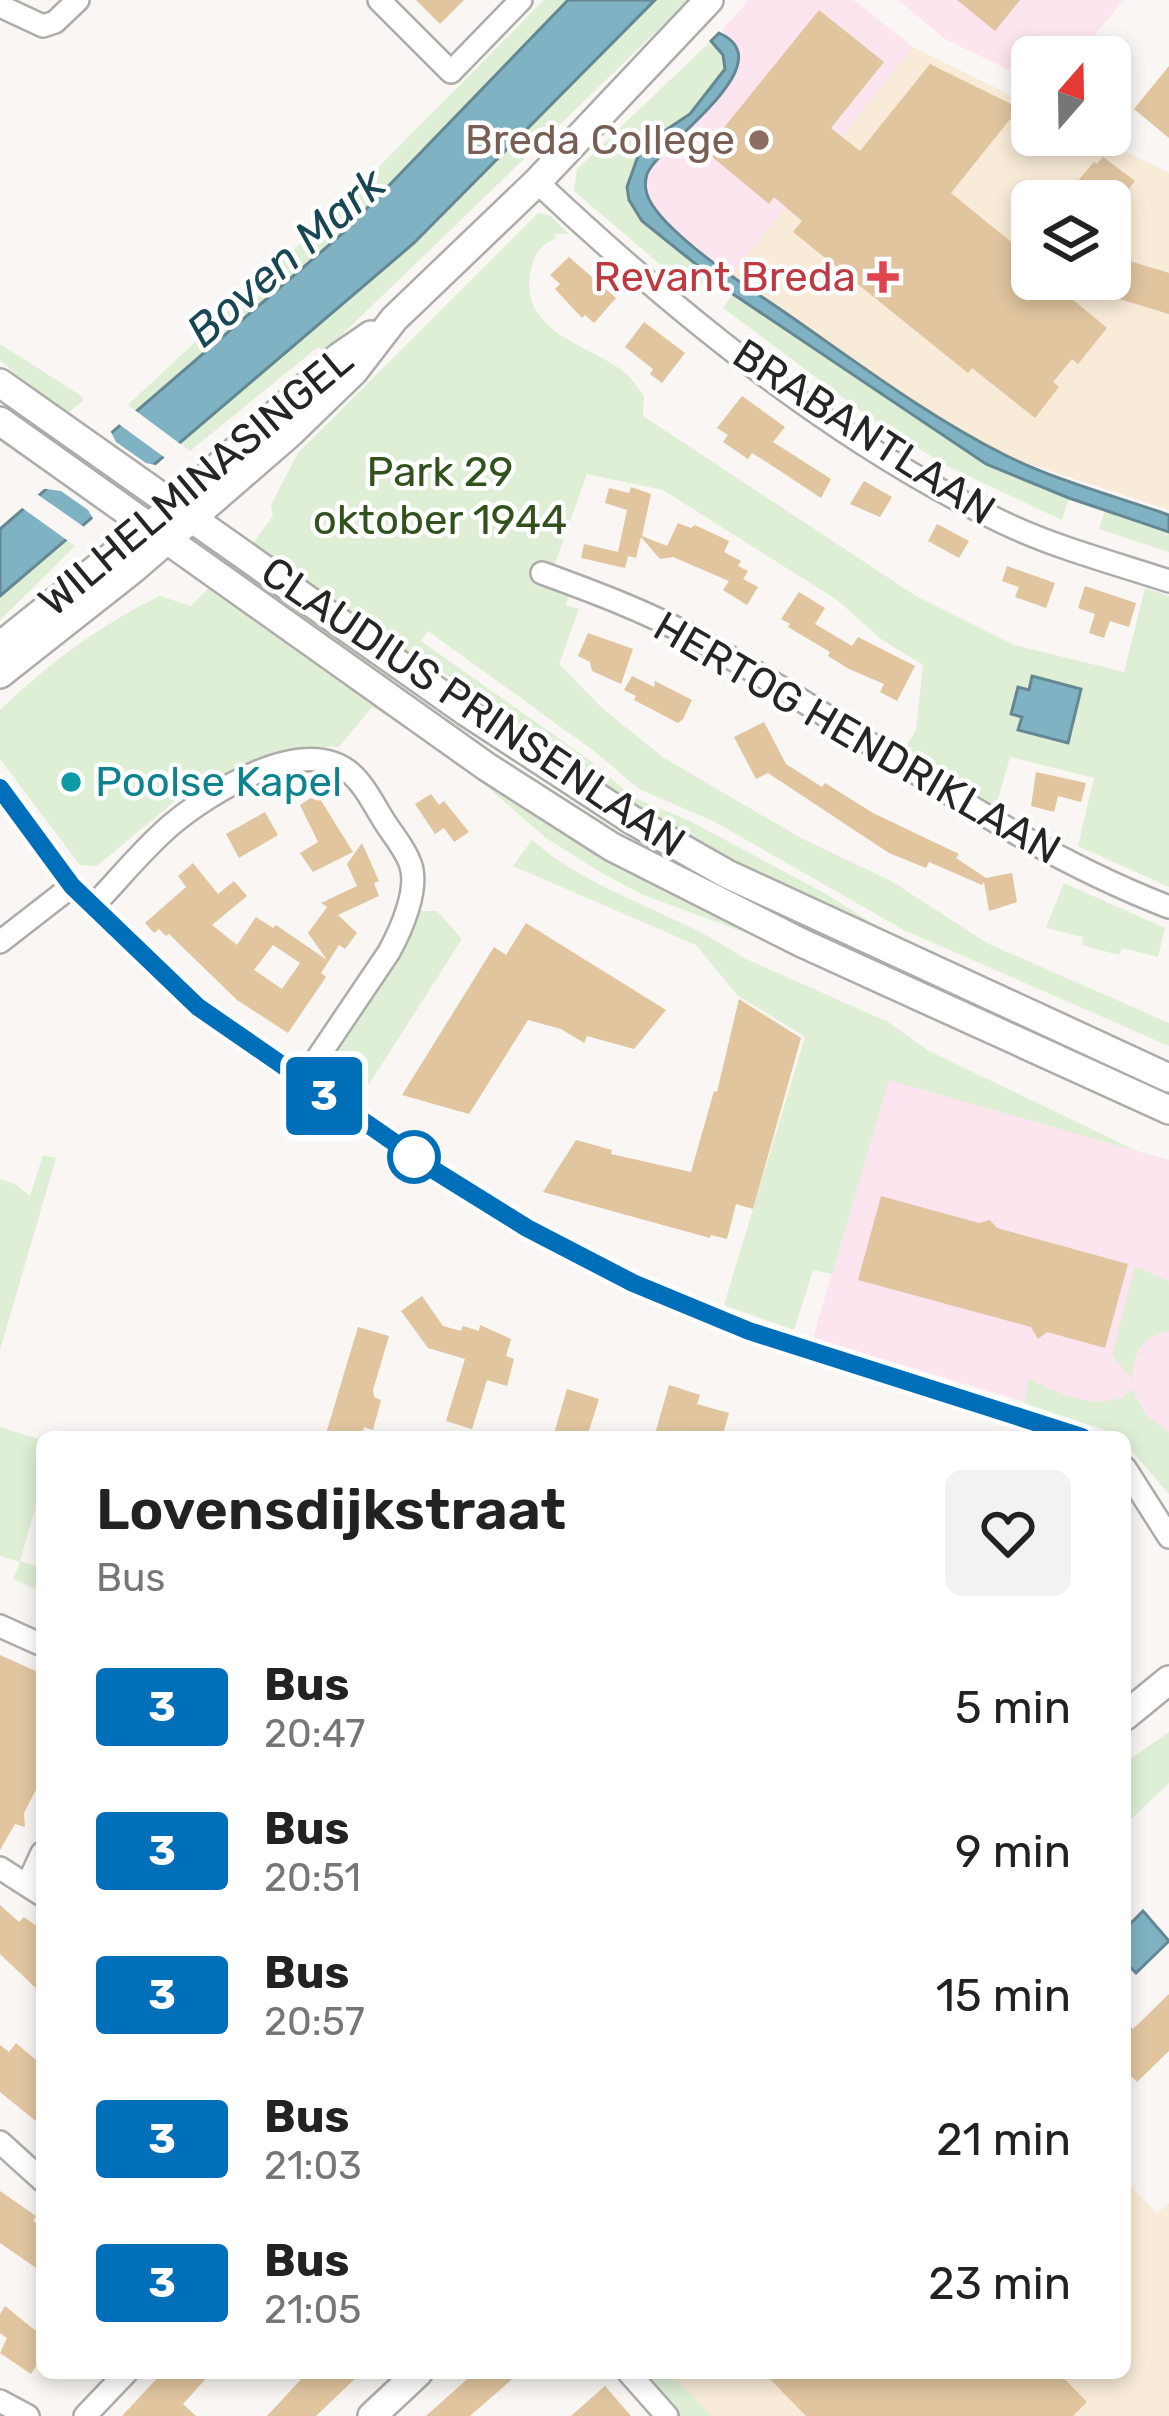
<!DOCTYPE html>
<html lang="en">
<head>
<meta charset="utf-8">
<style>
  :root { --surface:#fff; --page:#f2f2f2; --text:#222; --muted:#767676 }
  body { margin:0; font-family:Rubik,sans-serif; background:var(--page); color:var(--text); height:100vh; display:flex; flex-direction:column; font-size:45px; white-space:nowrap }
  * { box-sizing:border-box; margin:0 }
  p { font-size:39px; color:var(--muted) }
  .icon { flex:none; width:66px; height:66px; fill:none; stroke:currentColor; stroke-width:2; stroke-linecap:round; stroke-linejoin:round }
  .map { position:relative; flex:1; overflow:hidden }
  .details { position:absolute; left:36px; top:1431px; width:1095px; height:948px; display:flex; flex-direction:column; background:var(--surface); border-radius:18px; box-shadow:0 6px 18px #0003 }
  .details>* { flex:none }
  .badge { padding:0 24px; border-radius:9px; font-size:42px; line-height:78px }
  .needle { width:78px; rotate:20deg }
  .tools { position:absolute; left:1011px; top:36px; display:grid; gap:24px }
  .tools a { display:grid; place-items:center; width:120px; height:120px; border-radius:18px; background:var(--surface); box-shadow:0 6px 18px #0003; font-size:60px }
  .map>.badge { position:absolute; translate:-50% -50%; box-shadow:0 0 0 6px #fff }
  .round { display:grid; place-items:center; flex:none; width:126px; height:126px; border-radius:18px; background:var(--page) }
  .overview { display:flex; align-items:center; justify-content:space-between; height:204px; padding:0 60px }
  h1 { font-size:57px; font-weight:600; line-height:90px }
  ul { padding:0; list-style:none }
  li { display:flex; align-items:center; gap:36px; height:144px; padding:0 60px }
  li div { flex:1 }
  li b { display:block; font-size:45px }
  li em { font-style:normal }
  li .badge { min-width:132px; font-weight:700; text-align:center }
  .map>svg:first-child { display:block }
</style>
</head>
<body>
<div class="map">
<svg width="1169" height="2416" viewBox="0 0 1169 2416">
  <rect width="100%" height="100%" fill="#f9f6f3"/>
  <!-- education -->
  <g fill="#fde5f0">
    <path d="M749,0H854L913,47L732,275L670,226L651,206L646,177L651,165L684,136L733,79L727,36L722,30Z"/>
    <path d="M898,0H1124L1076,57H1032V81L945,39Z"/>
    <path d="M889,1079L1169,1160V1494L1125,1443V1437L1068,1415L813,1338Z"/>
  </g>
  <!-- medical -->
  <g fill="#f8ebd7" fill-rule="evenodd">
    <path d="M913,47L1032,106V135H1092L1169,173V510L1008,457L962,432L854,360L732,275ZM1032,201H1110V279H1032Z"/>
    <path d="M1125,2180L1157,2213L1169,2203V2416H681L642,2373H1125Z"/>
  </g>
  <!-- green -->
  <g fill="#deefd6">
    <path d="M544,0H568L343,233L137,412L128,405L343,203Z"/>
    <path d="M655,0H689L324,352L318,347L190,451L179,443L414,243Z"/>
    <path d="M711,41L723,55L725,69L689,114L654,138L638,156L642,221L708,276L694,293L574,191L577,169Z"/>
    <path d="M538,213L551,216L569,234H555L556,238C540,245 533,256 530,274C521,330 584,344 619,368C630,375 637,386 644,396L643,416L916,596L1014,645L1124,672L1145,588L1169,596V887L1078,846L1094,778L1010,757L995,810L902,753L916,730L923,665L881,639L837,600L663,490L587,474L549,580L571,588L566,605L579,609L559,664L603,709L664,758L801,838L893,882L987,943L1169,1023V1046L904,930L713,821L639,789L594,751L428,631L421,641L588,759L633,797L690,821L826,894L908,946L770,884L562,769L496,710L413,651L376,700L536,813L665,890L805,955L641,894L600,872L546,838L449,754L372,707L339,747C300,745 267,753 232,770C216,777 204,788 187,791L97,866L80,865L0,759V710C47,665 101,624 160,596L191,606L256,539L273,516L271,505L298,453Z"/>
    <path d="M733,294L986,464L1069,498L1062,520L945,465L861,411L723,308Z"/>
    <path d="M0,344L83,397V401L64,416L0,360Z"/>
    <path d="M1105,511L1169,532V552L1099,529Z"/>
    <path d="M65,539L75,546L0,620V596Z"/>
    <path d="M532,840C594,894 677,912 744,958L888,1022L929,1051L1137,1151L889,1080L832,1274L813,1270L794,1330L724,1305L805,1037L737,995L696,945L513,866Z"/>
    <path d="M1064,883L1165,928L1158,957L1122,948L1119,955L1082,945L1083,937L1046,928Z"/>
    <path d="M417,911H437L462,939L355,1106L315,1078Z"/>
    <path d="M43,1155L56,1158L0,1350V1179L17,1185L30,1196Z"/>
    <path d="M1135,1266L1169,1281V1331C1142,1337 1132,1353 1133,1380L1112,1355Z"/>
    <path d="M1029,1378C1056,1394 1107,1416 1132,1389L1145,1414L1169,1433V1494L1125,1443V1437L1024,1403Z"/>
    <path d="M0,1427L42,1440V1485L20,1561L42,1568V1592L13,1579L20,1562L0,1556Z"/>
    <path d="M1169,1732V1783L1125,1825V1763Z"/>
    <path d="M642,2373H670L712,2416H681Z"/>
  </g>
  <!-- water -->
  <g fill="#7fb2c3" stroke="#648893" stroke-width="3">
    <path d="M568,0H655L414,243L0,596V529L343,233Z"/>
    <path d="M719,33C787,63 657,146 647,174C641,193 653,208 666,222C701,258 748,287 790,316C859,364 929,417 1005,455C1057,481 1115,496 1169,515V532L1069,498L986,464L733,294L642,221L629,200L627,187L638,156L654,138L690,114L725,69L723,55L711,41Z"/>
    <path d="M1032,676L1081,689L1068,743L1018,730L1022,717L1011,714L1018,687L1029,690Z"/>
    <path d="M1143,1911L1169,1941L1136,1973L1125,1962V1929Z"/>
  </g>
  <!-- pier -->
  <g fill="#f9f6f3">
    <path d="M132,408L179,443L184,446L168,460L116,422Z"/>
    <path d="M109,428L116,442L146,463L160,466L95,522L88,510L61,491L39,488Z"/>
    <path d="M34,492L87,529L71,543L18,505Z"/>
  </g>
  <!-- building -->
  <g fill="#e0c59f" fill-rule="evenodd">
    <path d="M416,0H464L440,24Z"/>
    <path d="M957,0H1020L995,31Z"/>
    <path d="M819,10L884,62L831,128L860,151L930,64L1019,108L951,193L1032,259V279H1048L1107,328L1078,364L1072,359L1053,382L1059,387L1035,418L972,368L968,373L793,232L802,221L774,197L769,204L705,151Z"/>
    <path d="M1169,66V138L1134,109Z"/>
    <path d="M1103,157L1135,181L1119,201H1067L1074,193L1070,190L1094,162L1097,164Z"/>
    <path d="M1110,255L1169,273V314L1066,283V279H1110Z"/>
    <path d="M569,257L616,298L594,323L585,315L582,318L555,289L560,284L550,275Z"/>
    <path d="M644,322L685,353L662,383L650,374L653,369L625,347Z"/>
    <path d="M742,396L785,427L773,442L831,479L821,498L762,459L752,453L748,459L723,442L728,435L717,428Z"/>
    <path d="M864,481L892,497L880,517L850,504Z"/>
    <path d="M631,487L651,494L642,536L667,546L678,523L691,528L695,525L729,541L724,552L741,561L738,566L748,571L743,579L758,587L747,605L723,590L729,581L673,557L660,559L641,537L636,558L628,556L625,568L581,558L584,544L618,552L627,510L605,503L609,488L629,493Z"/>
    <path d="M937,524L969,541L959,558L928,541Z"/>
    <path d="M1007,566L1055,583L1046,608L1015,597L1019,587L1002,581Z"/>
    <path d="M1085,586L1136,603L1129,627L1110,621L1104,638L1089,633L1095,614L1078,608Z"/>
    <path d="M799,592L825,608L815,624L852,646L858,637L915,666L897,701L880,692L884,684L849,669L828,656L830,652L788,627L790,624L781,619Z"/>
    <path d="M588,633L633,649L621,684L592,671L590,662L578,656Z"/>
    <path d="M632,676L654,687L655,681L692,700L683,719L678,723L634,700L636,696L624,690Z"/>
    <path d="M764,722L786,764L822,787L825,783L873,813L959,854L956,858L986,878L1012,873L1017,902L989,911L984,882L982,885L929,862L926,868L889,853L768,773L756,779L734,737Z"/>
    <path d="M1036,772L1086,783L1081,802L1058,796L1054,812L1031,806Z"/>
    <path d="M317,794L353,852L313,872L300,853L318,842L300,805Z"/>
    <path d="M431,794L439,805L444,801L469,832L454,842L444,828L435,834L415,804Z"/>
    <path d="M265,812L278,835L239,858L226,834Z"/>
    <path d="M362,843L379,881L374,883L379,896L338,915L357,933L345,949L339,945L321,973L326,977L288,1033L237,1000L169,934L166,936L159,929L154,933L145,923L186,887L178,876L193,863L218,894L234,881L247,896L212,925L237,945L256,917L273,928L276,925L327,960L308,933L327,907L321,903L357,886L347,864ZM273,945L300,963L282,989L254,970Z"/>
    <path d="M526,923L666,1010L634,1049L587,1036L584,1043L561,1029L528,1020L469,1114L402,1095L494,947L506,955Z"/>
    <path d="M739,999L801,1038L753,1209L736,1204L727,1239L711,1235L710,1238L543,1192L576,1140L612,1150L611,1154L691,1172L714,1091L717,1092Z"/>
    <path d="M881,1196L979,1223L990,1220L997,1228L1128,1264L1105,1348L1047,1332L1038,1339L1031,1327L858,1280Z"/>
    <path d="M422,1296L443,1326L461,1331L463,1326L479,1331L480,1325L511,1339L506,1356L514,1359L507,1386L487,1380L472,1429L446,1421L465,1359L428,1348L401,1311Z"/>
    <path d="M358,1327L389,1336L373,1390L374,1397L381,1400L373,1430L364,1427L362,1437H325Z"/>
    <path d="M669,1385L700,1395L697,1404L729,1413L722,1437H654Z"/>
    <path d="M567,1389L599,1399L587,1437H553Z"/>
    <path d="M0,1655L42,1674V1778L24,1813L25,1827L15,1824L0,1850Z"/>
    <path d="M0,1905L19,1922L24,1917L42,1930V1994L0,1954Z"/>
    <path d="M1169,1994V2051L1137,2082L1125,2070V2021L1133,2029Z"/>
    <path d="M16,2043L42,2065V2126L0,2092V2045L9,2052Z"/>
    <path d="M0,2191L36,2216L33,2221L42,2226V2272L0,2243Z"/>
    <path d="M5,2306L42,2336V2357L31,2374L0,2353L7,2338L0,2333V2314Z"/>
    <path d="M162,2373H211L183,2404L196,2416H122Z"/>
    <path d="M307,2373H361L316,2416H267Z"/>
    <path d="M474,2373H519L470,2416H426Z"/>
    <path d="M764,2373H1059L1087,2402L1073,2416H806Z"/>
    <path d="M605,2386L631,2416H571Z"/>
  </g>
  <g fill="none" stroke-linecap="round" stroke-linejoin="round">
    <!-- street casing -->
    <g stroke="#aeaca9" stroke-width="26">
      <g id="street">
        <path d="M379,0L451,72L521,0"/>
        <path d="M0,6L43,26L55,22L78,0"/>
        <path d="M537,182C673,310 834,442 1004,523C1057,548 1114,563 1169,581"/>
        <path d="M542,573C594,592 645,611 693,637C855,724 997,841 1169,907"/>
        <path d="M0,788L72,886L198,1007L437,1172L527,1228L633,1283L749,1331L1082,1437"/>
        <path d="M94,905C119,879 143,849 171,825C208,794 300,735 348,771C364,783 375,807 386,824C394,836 405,849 410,863C420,888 401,930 389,952L302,1081"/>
        <path d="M0,942L72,886"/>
        <path d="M1125,1468L1169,1537"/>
        <path d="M0,1626L42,1645"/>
        <path d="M0,1868L42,1895"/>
        <path d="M28,1883L42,1853"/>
        <path d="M0,2142L42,2180"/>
        <path d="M629,2373L667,2416"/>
        <path d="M0,2401L28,2416"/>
        <path d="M85,2416L126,2373"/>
      </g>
    </g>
    <!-- secondary casing -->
    <g stroke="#aeaca9" stroke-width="32">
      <g id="secondary">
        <path d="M0,383L465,711L632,820L727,874L1169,1078"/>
        <path d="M0,421L487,767L612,847L802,943L1169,1110"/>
        <path d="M0,646L175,506L339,357L371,335"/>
        <path d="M0,674L132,570L289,434L354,371L394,319L537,182L709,0"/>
        <path d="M1125,1716L1169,1680"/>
        <path d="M372,2416L418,2373"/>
      </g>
    </g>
    <!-- street -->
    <use href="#street" stroke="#fff" stroke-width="21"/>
    <!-- secondary -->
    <use href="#secondary" stroke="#fff" stroke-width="27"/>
  </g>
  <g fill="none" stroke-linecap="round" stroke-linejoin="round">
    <!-- line casing -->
    <g stroke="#fff" stroke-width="27">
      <path id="line" d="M0,788L72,886L198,1007L437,1172L527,1228L633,1283L749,1331L1082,1437"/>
    </g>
    <!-- line -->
    <use href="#line" stroke="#006fba" stroke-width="18"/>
  </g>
  <!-- markers -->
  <circle fill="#8d6e63" stroke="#fff" stroke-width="4.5" cx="759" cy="140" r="12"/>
  <path fill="#e0444e" stroke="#fff" stroke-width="4.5" d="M877 259h12v12h12v12h-12v12h-12v-12h-12v-12h12z"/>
  <circle fill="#0f9aa8" stroke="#fff" stroke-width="4.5" cx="71" cy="782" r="12"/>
  <circle fill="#fff" stroke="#006fba" stroke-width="6" cx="414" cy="1157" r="24"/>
  <g text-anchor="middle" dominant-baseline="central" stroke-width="9" stroke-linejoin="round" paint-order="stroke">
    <!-- education labels -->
    <g font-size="42" fill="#785e54" stroke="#fff" text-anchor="end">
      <text x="735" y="140">Breda College</text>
    </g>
    <!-- health labels -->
    <g font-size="42" fill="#be3a42" stroke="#fff" text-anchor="end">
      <text x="856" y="277">Revant Breda</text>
    </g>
    <!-- street labels -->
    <g font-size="42" fill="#252523" stroke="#fff">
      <text transform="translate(864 432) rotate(33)">BRABANTLAAN</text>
      <text transform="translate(196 481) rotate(-40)">WILHELMINASINGEL</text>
      <text transform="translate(473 707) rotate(34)">CLAUDIUS PRINSENLAAN</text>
      <text transform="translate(857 738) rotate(30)">HERTOG HENDRIKLAAN</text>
    </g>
    <!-- park labels -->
    <g font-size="42" fill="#31521d" stroke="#fff">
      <text x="440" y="472">Park 29<tspan x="440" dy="48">oktober 1944</tspan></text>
    </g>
    <!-- culture labels -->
    <g font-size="42" fill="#0d838f" stroke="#fff" text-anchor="start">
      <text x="95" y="782">Poolse Kapel</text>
    </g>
    <!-- water labels -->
    <g font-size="45" font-style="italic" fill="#194653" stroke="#fff">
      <text transform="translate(286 257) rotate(-41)">Boven Mark</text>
    </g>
  </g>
</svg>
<div class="tools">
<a><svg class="needle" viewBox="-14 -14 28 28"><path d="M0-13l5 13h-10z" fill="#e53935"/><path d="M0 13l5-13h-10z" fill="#767676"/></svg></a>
<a><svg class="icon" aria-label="layers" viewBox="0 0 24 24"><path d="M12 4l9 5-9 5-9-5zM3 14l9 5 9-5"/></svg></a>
</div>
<b class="badge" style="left:324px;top:1096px;background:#006fba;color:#fff">3</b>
<section class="details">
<div class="overview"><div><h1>Lovensdijkstraat</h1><p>Bus</p></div><a class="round"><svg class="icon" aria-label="heart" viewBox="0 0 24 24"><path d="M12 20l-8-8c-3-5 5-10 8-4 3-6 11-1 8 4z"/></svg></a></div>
<ul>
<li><span class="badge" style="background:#006fba;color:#fff">3</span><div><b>Bus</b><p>20:47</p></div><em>5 min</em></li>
<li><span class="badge" style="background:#006fba;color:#fff">3</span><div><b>Bus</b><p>20:51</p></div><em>9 min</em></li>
<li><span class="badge" style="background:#006fba;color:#fff">3</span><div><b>Bus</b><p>20:57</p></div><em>15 min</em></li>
<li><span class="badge" style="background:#006fba;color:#fff">3</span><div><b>Bus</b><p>21:03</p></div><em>21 min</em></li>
<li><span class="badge" style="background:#006fba;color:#fff">3</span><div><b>Bus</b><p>21:05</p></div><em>23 min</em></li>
</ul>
</section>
</div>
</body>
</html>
